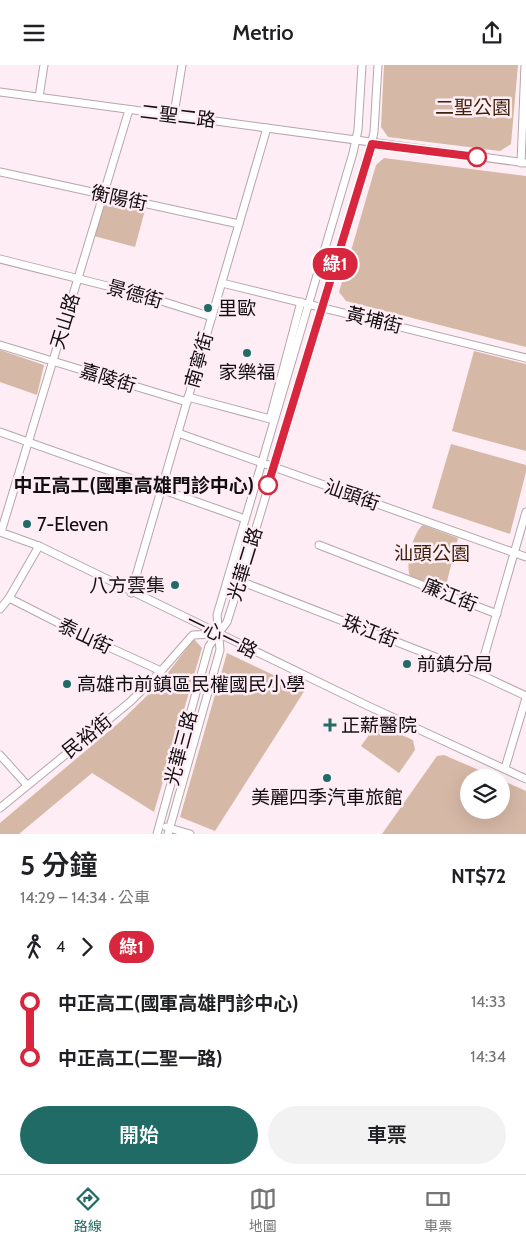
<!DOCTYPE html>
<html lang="zh-TW">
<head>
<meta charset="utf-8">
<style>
  :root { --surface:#fff; --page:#f2f2f2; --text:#202124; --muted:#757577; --line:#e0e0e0; --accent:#206b66 }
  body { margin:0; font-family:Cabin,"Noto Sans TC",sans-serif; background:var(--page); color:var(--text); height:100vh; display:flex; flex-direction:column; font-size:19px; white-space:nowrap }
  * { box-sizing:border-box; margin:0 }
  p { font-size:16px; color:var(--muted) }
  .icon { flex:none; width:28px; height:28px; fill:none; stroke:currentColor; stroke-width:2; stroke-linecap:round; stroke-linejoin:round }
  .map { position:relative; height:769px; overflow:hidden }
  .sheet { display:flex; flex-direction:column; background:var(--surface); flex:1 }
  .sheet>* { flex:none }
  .badge { padding:0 10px; border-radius:16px; font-size:18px; line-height:32px }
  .buttons { position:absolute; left:460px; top:704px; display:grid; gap:10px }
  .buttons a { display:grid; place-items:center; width:50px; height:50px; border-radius:50%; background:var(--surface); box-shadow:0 5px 20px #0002; font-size:25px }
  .map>.badge { position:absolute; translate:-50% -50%; box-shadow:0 0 0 2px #fff }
  .legs { display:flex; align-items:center; gap:8px; height:55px; padding:0 20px; font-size:16px }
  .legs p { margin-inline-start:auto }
  .overview { display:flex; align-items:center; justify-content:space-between; height:85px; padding:0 20px }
  h1 { font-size:28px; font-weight:600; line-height:38px }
  .action { display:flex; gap:10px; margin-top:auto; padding:10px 20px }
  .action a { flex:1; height:58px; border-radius:30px; background:var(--accent); color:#fff; font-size:20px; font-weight:600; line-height:58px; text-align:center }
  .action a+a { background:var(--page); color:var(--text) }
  ul { padding:0 20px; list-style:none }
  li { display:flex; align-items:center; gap:18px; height:55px; font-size:19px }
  li i { display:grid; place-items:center; width:8px; height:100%; margin:0 6px; background:currentColor }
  li i::after { content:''; width:12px; height:12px; margin:-6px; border:4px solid; border-radius:50%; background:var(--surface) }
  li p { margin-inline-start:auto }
  li:first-child i { background:linear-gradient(#0000 50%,currentColor 0) }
  li:last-child i { background:linear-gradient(currentColor 50%,#0000 0) }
  header { display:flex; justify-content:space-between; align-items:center; height:65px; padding:0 20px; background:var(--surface); font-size:22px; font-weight:600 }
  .dock { display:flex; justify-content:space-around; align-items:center; height:70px; border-top:1px solid var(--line); background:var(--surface); font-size:14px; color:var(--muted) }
  .dock a { display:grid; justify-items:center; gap:2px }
  .dock .current { color:var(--accent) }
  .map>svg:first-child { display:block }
</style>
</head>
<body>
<header><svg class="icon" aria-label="menu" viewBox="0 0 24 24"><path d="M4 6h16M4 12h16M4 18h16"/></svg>Metrio<svg class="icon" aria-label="share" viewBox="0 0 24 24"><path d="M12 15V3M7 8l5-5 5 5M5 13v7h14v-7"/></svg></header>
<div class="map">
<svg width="526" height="769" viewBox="0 0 526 769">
  <rect width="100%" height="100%" fill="#feedf4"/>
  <!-- green -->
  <g fill="#d6b8a6">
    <path d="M384,0H518L511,79L500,86L388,72L381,62Z"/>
    <path d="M384,93L526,111V282L346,236L339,227L376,100Z"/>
    <path d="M109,138L145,145L135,182L94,171L102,140Z"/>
    <path d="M0,285L44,300L37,330L0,317Z"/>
    <path d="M474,286L526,299V386L452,366Z"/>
    <path d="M451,379L526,400V407L510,469L432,443Z"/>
    <path d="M423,460L458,473L445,524L410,511C405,500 413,467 423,460Z"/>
    <path d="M194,574L202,583L154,747L92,708L19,769H0V758L121,656L160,618Z"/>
    <path d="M227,588L305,625L215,766L180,752Z"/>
    <path d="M377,659L413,675L415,685L399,708L361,681Z"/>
    <path d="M444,690L495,712H469V745H501V715L526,726V769H382L437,691Z"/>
  </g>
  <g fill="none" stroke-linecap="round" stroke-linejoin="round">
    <!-- minor casing -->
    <g stroke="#b5a6ac" stroke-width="9">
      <g id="minor">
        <path d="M0,27C175,50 351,75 526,98"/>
        <path d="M39,32L44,0"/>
        <path d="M174,49L182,0"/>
        <path d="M521,98L525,0"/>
        <path d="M0,107L239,159"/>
        <path d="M0,194L139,229L212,252"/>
        <path d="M222,218L526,293"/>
        <path d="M0,280L187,337"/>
        <path d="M188,332L270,354L301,237"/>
        <path d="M0,367L245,454"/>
        <path d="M178,368L526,492"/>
        <path d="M0,467L39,481L366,640L526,714"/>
        <path d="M1,467L129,45"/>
        <path d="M319,480L497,549"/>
        <path d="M240,516L479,609L526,631"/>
        <path d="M131,528L267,63"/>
        <path d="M9,533L78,568L161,606"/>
        <path d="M0,544L9,533L39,481"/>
        <path d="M479,609L526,447"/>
        <path d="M0,690L27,720"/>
        <path d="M505,703L526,633"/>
        <path d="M0,743L130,637L161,606L190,573L193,570L216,569"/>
        <path d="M166,762L190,769"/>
        <path d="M157,769L209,581L227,557L240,516L369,90L374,67L378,0"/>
        <path d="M168,769L220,585L217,550L353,88L358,65L362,0"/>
      </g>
    </g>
    <!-- minor -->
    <use href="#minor" stroke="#fff" stroke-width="7"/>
  </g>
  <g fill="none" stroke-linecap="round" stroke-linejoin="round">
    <!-- line-1 casing -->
    <g stroke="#fff" stroke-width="11">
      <path id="line-1" d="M268,420L372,79L477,92"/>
    </g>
    <!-- line-1 -->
    <use href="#line-1" stroke="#d7263d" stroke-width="8"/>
  </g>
  <!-- markers -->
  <g fill="#fff" stroke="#d7263d" stroke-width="2.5">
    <circle cx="477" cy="92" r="9"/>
    <circle cx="268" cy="420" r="9"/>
  </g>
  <g fill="#206b66" stroke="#feedf4" stroke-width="2">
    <circle cx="208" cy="243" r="5"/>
    <circle cx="247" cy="288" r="5"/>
    <circle cx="27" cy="459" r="5"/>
    <circle cx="175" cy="520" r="5"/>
    <circle cx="407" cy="599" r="5"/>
    <circle cx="67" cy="619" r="5"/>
    <path d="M327.5 652.5h5v5h5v5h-5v5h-5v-5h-5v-5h5z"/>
    <circle cx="327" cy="713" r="5"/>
  </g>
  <g text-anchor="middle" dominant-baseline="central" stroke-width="5" stroke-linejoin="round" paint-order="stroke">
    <!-- park labels -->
    <g font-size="19" fill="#412009" stroke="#feedf4">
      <text x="473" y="42">二聖公園</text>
      <text x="432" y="488">汕頭公園</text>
    </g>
    <!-- street labels -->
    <g font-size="19" fill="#130e11" stroke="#feedf4">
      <text transform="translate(178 51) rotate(7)">二聖二路</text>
      <text transform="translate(119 133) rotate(12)">衡陽街</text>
      <text transform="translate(135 229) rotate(16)">景德街</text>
      <text transform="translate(374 255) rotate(14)">黃埔街</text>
      <text transform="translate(65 256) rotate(-73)">天山路</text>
      <text transform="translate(199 295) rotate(-74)">南寧街</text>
      <text transform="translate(108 313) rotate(17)">嘉陵街</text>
      <text transform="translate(352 430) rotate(19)">汕頭街</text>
      <text transform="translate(245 499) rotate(-73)">光華二路</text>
      <text transform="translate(450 530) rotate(22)">廉江街</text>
      <text transform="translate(370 566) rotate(21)">珠江街</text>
      <text transform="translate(85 571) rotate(25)">泰山街</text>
      <text transform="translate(222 571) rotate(26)">一心一路</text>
      <text transform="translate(87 671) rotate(-39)">民裕街</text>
      <text transform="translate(181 683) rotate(-75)">光華三路</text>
    </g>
    <!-- poi labels -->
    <g font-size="19" fill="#130e11" stroke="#feedf4" text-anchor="start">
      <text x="218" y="243">里歐</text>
      <text x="247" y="307" text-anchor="middle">家樂福</text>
      <text x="37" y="459">7-Eleven</text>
      <text x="165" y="520" text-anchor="end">八方雲集</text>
      <text x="417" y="599">前鎮分局</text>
      <text x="77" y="619">高雄市前鎮區民權國民小學</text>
      <text x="341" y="660">正薪醫院</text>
      <text x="327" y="732" text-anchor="middle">美麗四季汽車旅館</text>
    </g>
    <!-- stop labels -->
    <g font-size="19" font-weight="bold" fill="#130e11" stroke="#feedf4" text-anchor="end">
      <text x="254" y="420">中正高工(國軍高雄門診中心)</text>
    </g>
  </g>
</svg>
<div class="buttons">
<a><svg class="icon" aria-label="layers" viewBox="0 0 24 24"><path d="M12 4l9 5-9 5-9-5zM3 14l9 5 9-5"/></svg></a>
</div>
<b class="badge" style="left:335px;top:199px;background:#d7263d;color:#fff">綠1</b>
</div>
<section class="sheet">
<div class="overview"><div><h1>5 分鐘</h1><p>14:29 – 14:34 · 公車</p></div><b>NT$72</b></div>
<div class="legs"><svg class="icon" aria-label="walk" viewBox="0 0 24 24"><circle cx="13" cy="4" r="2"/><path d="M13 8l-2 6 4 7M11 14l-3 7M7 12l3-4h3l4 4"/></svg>4<svg class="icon" aria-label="forward" viewBox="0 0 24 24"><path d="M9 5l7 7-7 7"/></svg><b class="badge" style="background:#d7263d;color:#fff">綠1</b></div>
<ul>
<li><i style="color:#d7263d"></i><b>中正高工(國軍高雄門診中心)</b><p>14:33</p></li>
<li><i style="color:#d7263d"></i><b>中正高工(二聖一路)</b><p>14:34</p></li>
</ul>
<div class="action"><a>開始</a><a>車票</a></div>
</section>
<nav class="dock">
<a class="current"><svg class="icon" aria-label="directions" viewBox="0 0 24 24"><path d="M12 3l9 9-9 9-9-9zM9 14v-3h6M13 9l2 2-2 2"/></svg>路線</a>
<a><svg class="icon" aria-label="map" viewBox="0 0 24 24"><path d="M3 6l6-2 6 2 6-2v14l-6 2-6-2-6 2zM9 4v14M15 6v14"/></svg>地圖</a>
<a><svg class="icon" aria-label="tickets" viewBox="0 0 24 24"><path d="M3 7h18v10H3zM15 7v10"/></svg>車票</a>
</nav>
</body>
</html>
